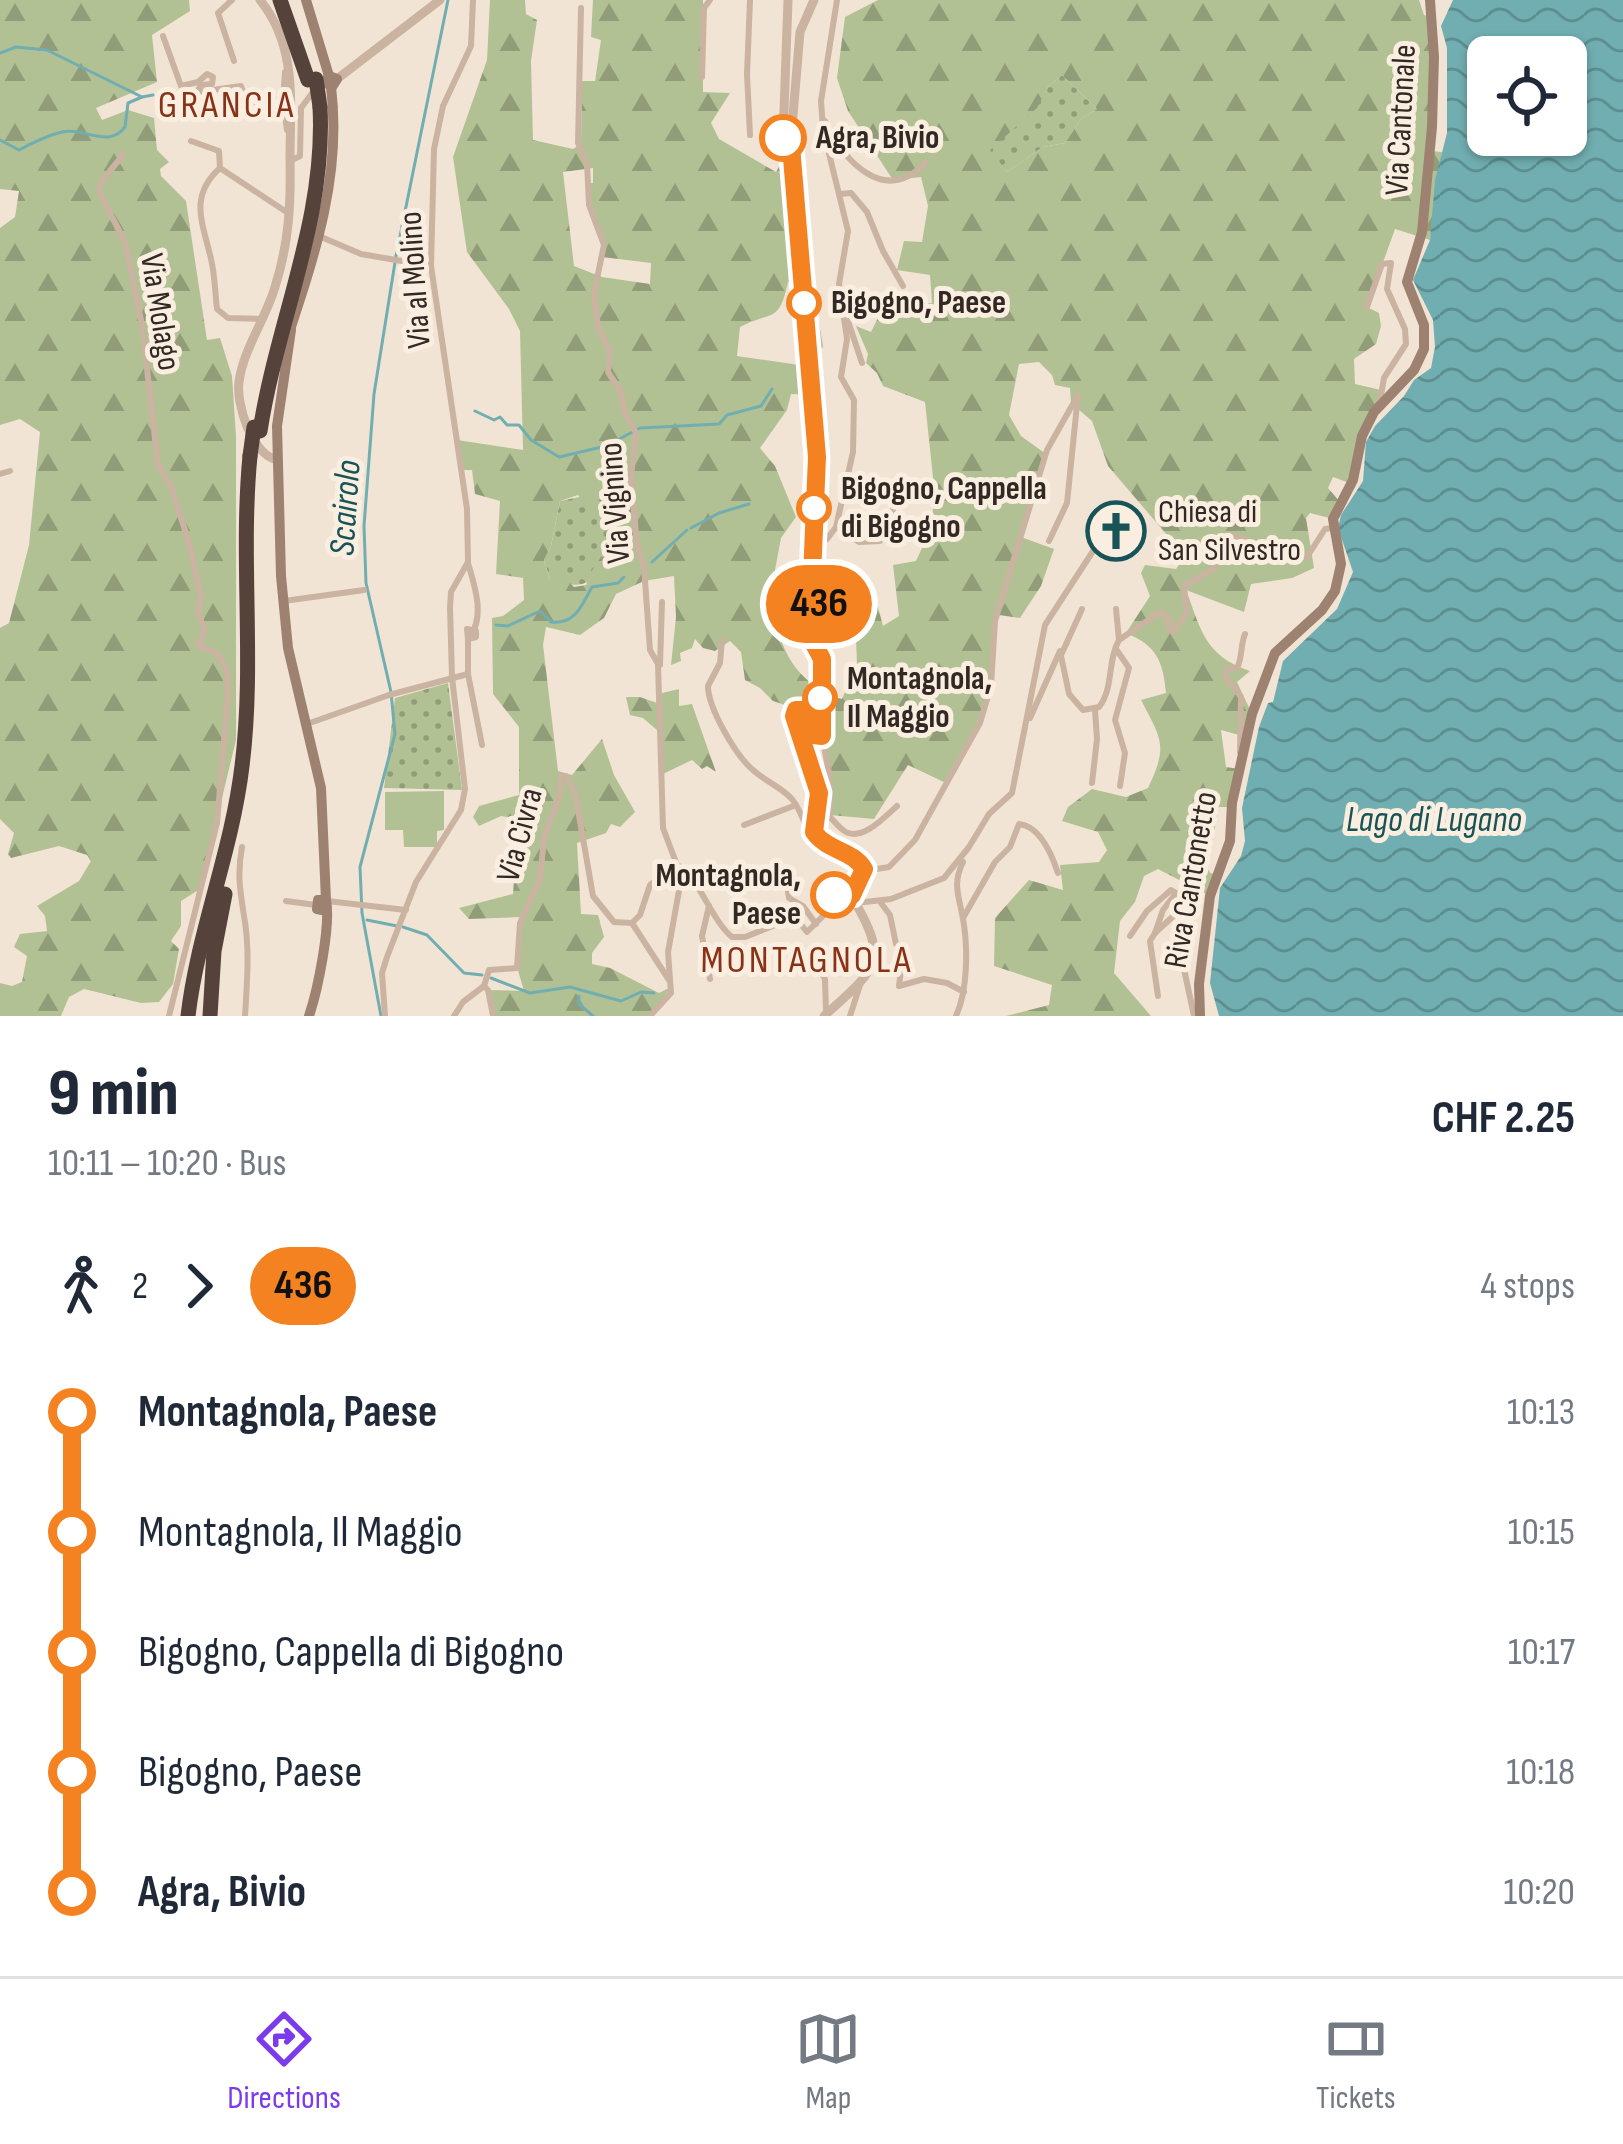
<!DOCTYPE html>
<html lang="en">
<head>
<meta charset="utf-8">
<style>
  :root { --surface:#fff; --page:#f2f2f3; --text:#1f2937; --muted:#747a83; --line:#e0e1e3; --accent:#7c3aed }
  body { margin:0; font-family:"Sofia Sans Condensed",sans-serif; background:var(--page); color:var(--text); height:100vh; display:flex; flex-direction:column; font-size:45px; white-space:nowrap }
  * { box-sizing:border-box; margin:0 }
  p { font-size:39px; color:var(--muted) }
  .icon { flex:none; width:66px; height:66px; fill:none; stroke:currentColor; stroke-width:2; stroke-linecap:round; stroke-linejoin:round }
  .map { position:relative; height:1016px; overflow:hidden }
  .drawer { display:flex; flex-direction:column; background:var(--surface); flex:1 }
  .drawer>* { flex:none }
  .badge { padding:0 24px; border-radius:39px; font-size:42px; line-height:78px }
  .tools { position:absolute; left:1467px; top:36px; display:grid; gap:24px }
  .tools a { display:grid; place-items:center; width:120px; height:120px; border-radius:18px; background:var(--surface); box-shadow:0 3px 9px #0004; font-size:60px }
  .map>.badge { position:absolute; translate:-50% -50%; box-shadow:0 0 0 6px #fff }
  .legs { display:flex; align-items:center; gap:18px; height:132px; padding:0 48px; font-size:39px }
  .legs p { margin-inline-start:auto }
  .headline { display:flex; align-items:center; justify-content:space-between; height:204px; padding:0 48px }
  h1 { font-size:66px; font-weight:800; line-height:90px }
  ul { padding:0 48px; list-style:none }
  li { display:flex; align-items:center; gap:42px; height:120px; font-size:45px }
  li i { display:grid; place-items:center; width:18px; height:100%; margin:0 15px; background:currentColor }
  li i::after { content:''; width:30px; height:30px; margin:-15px; border:9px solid; border-radius:50%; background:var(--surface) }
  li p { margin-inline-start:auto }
  li:first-child i { background:linear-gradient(#0000 50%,currentColor 0) }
  li:last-child i { background:linear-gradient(currentColor 50%,#0000 0) }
  .tabs { display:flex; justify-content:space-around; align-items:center; height:168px; border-top:3px solid var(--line); background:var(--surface); font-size:33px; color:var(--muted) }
  .tabs a { display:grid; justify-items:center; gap:6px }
  .tabs .on { color:var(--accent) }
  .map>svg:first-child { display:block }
</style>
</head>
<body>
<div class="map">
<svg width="1623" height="1016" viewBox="0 0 1623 1016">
  <defs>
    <pattern id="grass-dots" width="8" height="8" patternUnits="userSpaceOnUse" patternTransform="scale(3)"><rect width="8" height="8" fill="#b2c194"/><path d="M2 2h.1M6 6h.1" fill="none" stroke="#919d79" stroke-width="1.8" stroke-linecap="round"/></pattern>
    <pattern id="forest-firs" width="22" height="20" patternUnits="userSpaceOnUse" patternTransform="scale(3)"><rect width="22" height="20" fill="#b2c194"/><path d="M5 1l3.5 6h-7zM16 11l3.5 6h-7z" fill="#919d79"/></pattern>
    <pattern id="water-waves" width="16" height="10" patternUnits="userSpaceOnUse" patternTransform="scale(3)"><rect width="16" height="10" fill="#71aeb1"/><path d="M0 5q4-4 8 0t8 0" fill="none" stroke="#5d8e90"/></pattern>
  </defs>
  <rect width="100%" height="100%" fill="#f2e4d4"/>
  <!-- grass -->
  <g fill="url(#grass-dots)">
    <path d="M1062,75L1097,109L1081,119L1065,143L1043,147L1007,172L989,150L1036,108L1048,87Z"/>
    <path d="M632,486L640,557L629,563L616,559C589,582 586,592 550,579L544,560L551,546L560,501Z"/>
    <path d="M448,683L462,790L384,788L395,698Z"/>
  </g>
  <!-- forest -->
  <g fill="url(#forest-firs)" fill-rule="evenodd">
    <path d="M0,0H189L190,11L152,35L157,82L96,108L102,120L128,110L154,118L157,150L169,162L160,169L161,176L186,201L207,340L220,338L232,376L236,436V740L200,889L181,901V926L171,941L179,949L173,984L159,1002L141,1003L84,989L69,997L61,1016H0V983L12,986L22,982L27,956L14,947L20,934L47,931L45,916L37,906L79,881L91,861L87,855L59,846L11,858L8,854L14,833L0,819V628L9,623L29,545L40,432L20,419L0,425V228L15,217L19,191L0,189Z"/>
    <path d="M490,0H525L526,14L537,20L531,61L533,140L573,149L581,144L582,81H595L601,40L591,37L593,0H703V92L730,93L711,123L719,139L776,172L791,146L799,276H794V282H788C779,325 771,310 740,327L737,356L806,366L810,395L791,394L787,410L760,448L775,466L796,517L781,538L775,570L779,576L802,571L791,601L779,605C772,637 793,675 822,690V694L842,699L857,664L855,615L878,607L883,626L899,616L893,565L916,561L932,526L934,487L925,402L883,386L877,373L866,363L868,354L856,326L871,332L885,304L932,303L930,275L897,270L904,241L922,242L928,206L921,177L893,180L848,111L837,78L845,17L878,0H1419L1424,15L1431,17V151L1442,152L1430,240L1395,229L1367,307L1379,313L1381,326L1376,344L1354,359L1355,384L1381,390L1352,484L1333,477L1328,488L1340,502L1333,519L1310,513L1306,518L1314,568L1292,578L1251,584L1244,612L1186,590C1201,630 1205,656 1250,671L1237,682L1252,714L1246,737L1221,730L1226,767L1239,769L1231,807H1219L1212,842L1198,847L1210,873L1215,874L1210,896L1158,869L1144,876L1135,902L1120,921L1114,973L1151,1016H1006L1049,1005L1052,985L994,966L995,918L1029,880L1063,890L1060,865L1099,862L1107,850L1098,832L1062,821L1068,807L1092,789L1126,797L1148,788C1168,746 1162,740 1141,700L1166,693C1163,661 1157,646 1126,633L1150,596L1141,573L1145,565L1176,569L1185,556L1108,466L1092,421L1071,403L1070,388L1055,385L1052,375L1039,362L1019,364L1009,415L1021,436L1046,454L1021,537L1054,549L1041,586L1020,618L999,615L995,621C991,694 982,720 948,784L908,765L874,819L830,815L824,739L817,737L803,711L773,701L760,688L745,680L741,652L730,641L715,651L703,648L695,639L692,648L680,653L681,661L671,665L676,617L674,576L644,581L616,594L604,618L580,635L546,627L543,645L558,771L572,775L602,739L614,775L635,812L620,827L611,824L606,833L577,843L581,914L598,915L604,937L592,953V964L610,968L659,993L671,987L651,1016H493L488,990L524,991L517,967L521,917L469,919L459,908L513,894L518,819L501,816L479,826L473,817L479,806L519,795V727L493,694L492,618L503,616L524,600L523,578L496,574L500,501L475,494L472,470H461L457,440L523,450L520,331L509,309L467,252L453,157L487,60ZM1062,75L1097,109L1081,119L1065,143L1043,147L1007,172L990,150L1037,108L1048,87ZM593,168V183H586C589,207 606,233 602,257L651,263L650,284L602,277L574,266L563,172ZM632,487L639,557C627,564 611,563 599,555L586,585L574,587L565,578L550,579L544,560L551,546L560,501L578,495L592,513L603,509L599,491Z"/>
    <path d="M679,689V706L692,704L716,772L707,766L702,769L692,760L663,774L658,731L643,718L630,715L626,697H640L657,703L658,694Z"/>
  </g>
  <!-- pitch -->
  <path fill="#b2c194" d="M444,791V830L437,831V847H404L403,830H385V792Z"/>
  <!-- water -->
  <path fill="url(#water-waves)" fill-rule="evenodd" d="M1453,0H1623V1016H1219L1210,983L1220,888L1241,856L1245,841L1242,808L1259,727L1268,703L1273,702L1283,661L1337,609L1353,572L1338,528L1341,515L1363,481L1366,442L1375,426L1404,396L1414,380L1431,368L1435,347L1433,320L1413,280L1430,240L1435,180L1447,133V48L1441,26ZM1488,57H1566V135H1488Z"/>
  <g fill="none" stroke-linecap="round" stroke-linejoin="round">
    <!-- stream -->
    <g stroke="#71aeb1" stroke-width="3">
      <path d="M0,53L16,47L47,50L142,97L153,95"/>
      <path d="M0,140L19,150C32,143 44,137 58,133C82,125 108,150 125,127L128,103L142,97"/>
      <path d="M475,411L494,420L500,417L507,425H519L531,440L559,457L606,446L640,428L719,424L727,415L761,406L772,389"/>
      <path d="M691,528L719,513L749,504"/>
      <path d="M652,562L687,530"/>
      <path d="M496,625L508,626L540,611L551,622C576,625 582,604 592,587L618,583L624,577"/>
      <path d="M367,920L397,926"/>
      <path d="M403,927L427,935L464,973L482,975"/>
      <path d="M491,978L530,993L570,987L621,1001L641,992L654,993"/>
      <path d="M579,996V1004L593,1016"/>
      <path d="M381,1016L362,913L360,867L395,734L391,692L366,583L364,526L374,394L396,256L448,0"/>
    </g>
    <!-- minor -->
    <g stroke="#cab3a0" stroke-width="6">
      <path d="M232,0L218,13L234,61"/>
      <path d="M581,8L578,143L587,163L589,205L604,245L594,293L598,327L610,352L608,372L621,392L625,414L636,433L631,476L637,546L644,567L650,650L658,664L663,828L677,865L680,885L668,952L671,993L650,1016"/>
      <path d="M163,36L181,86L198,82L207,74L213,77L212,84L201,85L197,92"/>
      <path d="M285,72L283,101L287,130"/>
      <path d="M702,77L704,8L710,0"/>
      <path d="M198,92L241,86L249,108L271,99L283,101"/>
      <path d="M825,121C844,161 884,206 925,163"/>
      <path d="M750,135L747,74L750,0"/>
      <path d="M191,141L219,151L220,168"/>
      <path d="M123,155L101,182L99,192L125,242L142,325L158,465L171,486L189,543L201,597L198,614L205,630L198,645L218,654L227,671L228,695L217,823L169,1016"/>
      <path d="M290,161L300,156L301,108L313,92"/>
      <path d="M220,168C188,197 203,223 211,259C215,275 215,293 217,309L228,318L263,319"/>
      <path d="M220,168L288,213"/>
      <path d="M840,194L851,193L867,212L883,251L903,286"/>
      <path d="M319,236L361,254L431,266"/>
      <path d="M804,304L813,305L820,346"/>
      <path d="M1367,307L1382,264L1391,263L1387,289L1405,329L1406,344L1384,378L1380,401"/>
      <path d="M848,321L862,363"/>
      <path d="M0,474L10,471"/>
      <path d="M836,527L859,542L880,541L893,524V498"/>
      <path d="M813,546L827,539L836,527L853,452L854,400L841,377L847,339L839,284L848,231L823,129L821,101L837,0"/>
      <path d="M468,563C475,587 486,618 468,639V674L482,745"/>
      <path d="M284,601L364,590"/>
      <path d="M1116,609L1119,640L1160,612L1168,617V627L1173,632L1187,613L1184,586L1214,569L1222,535C1248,533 1268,561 1307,557L1325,529L1332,528"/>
      <path d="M467,629L476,631V637L468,639Z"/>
      <path d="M722,640L720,663L708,686C708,708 736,756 753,770C765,781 781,787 792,799C806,817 801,828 823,847L827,845"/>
      <path d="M1116,649L1129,668L1115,720L1125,753L1120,786"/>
      <path d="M1062,653L1082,609"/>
      <path d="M660,665L662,602"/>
      <path d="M1030,718L1060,651L1069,694L1083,710L1099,707C1114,688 1107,661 1119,640"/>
      <path d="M307,724L389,695L468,674"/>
      <path d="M822,736L830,778V815"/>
      <path d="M1240,752L1241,697L1225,676L1228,668H1237C1243,656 1240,646 1245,634"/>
      <path d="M561,776H566L575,792L593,896L614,922L632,923"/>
      <path d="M1092,783L1097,739L1095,710"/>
      <path d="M818,812C833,815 832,822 843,830C860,844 885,817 897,806"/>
      <path d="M744,825L796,805"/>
      <path d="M242,847C237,874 240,890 244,916C250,948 247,983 245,1016"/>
      <path d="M677,865C697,873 711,920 732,937H745L795,917L807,932L831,908"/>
      <path d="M864,871L889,867L915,840L980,723L991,686L995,621L1047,450L1078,395L1067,503L1049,541"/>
      <path d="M785,872L789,898L803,906L816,924"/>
      <path d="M852,897L831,908L826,902L830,896L852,895"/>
      <path d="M286,901L316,905"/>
      <path d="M327,901L406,910"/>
      <path d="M856,903L891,899L944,878L969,847L989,814L1012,793L1045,625L1097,545L1122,532"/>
      <path d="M881,903L890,915L896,944"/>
      <path d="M709,906L702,936L710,979"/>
      <path d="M963,918L995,862L1010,847L1019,824C1040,826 1052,855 1058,873"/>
      <path d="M632,923L640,915L650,885L677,865"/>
      <path d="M632,923L669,980"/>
      <path d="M1155,933L1150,941L1158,996"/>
      <path d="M1130,936L1147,911L1171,890L1176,893L1163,910L1155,933L1193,898L1178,941L1194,1016"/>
      <path d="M902,962L899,986L924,979L947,983L964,992"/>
      <path d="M797,963L817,966L825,979L826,1012"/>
      <path d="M787,973L797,963"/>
      <path d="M484,986L489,970L517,968L520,923L540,879L544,838L560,794L561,776"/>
      <path d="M484,986L488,990L493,1016"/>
      <path d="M385,1016L382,973L387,957L416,882L461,810L465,789L452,677L450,608L451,592L468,562L467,509L431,266L434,149L443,106L471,46L473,0"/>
      <path d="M454,1016L463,1002L484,986"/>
      <path d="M850,1016L861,982"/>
      <path d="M956,1016C968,990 968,947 963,919C959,896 952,884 963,862"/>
    </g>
    <!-- tertiary -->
    <g stroke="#cab3a0" stroke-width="9">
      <path d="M260,0C298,47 290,103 290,159C291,204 289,243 275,287C266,318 243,350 239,382C236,405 252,454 277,460"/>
      <path d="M788,0L783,139L784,144L791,146"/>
      <path d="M814,0L800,32L791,139L817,457L811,577L821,612L815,618L791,606L785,613L812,640L822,659V736L814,735L803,710H797L794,715L819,793L814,825L816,836L864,866L852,897C891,962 876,969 824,1016"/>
      <path d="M337,79L440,0"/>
    </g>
    <!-- secondary -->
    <g stroke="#9e8271" stroke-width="10">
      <path d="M306,0L329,76"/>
      <path d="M329,76L337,79L332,87L325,82Z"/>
      <path d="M291,330L277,426L281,576L288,648L321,788L326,900"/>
      <path d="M288,336C315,254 342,174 331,87"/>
      <path d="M309,1016C318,989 331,925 326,900H318L317,909L327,911"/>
      <path d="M1200,1016L1199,984L1210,896L1230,841L1232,803L1252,714L1275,653L1322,610L1335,591L1341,564L1333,519L1353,480L1362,436L1374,412L1414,370L1424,349V325L1407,282L1422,232L1432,127L1434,57L1430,0"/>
    </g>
    <!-- motorway -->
    <g stroke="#55423a" stroke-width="15">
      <path d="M280,0L308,80"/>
      <path d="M260,431C277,321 326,220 320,107"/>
      <path d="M188,1016C198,931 232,851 242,766C255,663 240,559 250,456"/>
      <path d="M210,1016L214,951L225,894"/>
    </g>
    <!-- motorway-bridge -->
    <g stroke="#55423a" stroke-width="15">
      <path d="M316,79L320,107"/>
      <path d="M250,456L254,427"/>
    </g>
  </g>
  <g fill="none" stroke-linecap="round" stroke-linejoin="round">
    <!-- line-1 casing -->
    <g stroke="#fff" stroke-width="27">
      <path id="line-1" d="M783,138L784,144L791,146L817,457L812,577L821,612L815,618L791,606L785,614L812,640L822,659V736L814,735L802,710H796L794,716L819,793L814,832C827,851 853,850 864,869L852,895H834"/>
    </g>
    <!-- line-1 -->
    <use href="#line-1" stroke="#f58220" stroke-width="18"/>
  </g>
  <!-- icons -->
  <defs>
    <g id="church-ring" transform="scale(3)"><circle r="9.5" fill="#faeee0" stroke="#175357" stroke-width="1.5"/><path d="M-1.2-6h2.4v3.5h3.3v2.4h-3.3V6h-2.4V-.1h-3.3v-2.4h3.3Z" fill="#175357"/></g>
  </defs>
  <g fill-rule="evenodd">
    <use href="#church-ring" x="1116" y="531"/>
  </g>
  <!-- markers -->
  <g fill="#fff" stroke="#f58220" stroke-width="6">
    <circle cx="783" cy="138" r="21"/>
    <circle cx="804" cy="303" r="15"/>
    <circle cx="814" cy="508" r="15"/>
    <circle cx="820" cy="698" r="15"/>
    <circle cx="834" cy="895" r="21"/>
  </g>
  <g text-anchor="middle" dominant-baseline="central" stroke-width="10" stroke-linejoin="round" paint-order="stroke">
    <!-- street labels -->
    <g font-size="33" fill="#332924" stroke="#faeee0">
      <text transform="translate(1401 120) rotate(-87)">Via Cantonale</text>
      <text transform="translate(415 280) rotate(-94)">Via al Molino</text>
      <text transform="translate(160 312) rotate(81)">Via Molago</text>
      <text transform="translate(615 503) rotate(-94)">Via Vignino</text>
      <text transform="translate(520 835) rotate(-75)">Via Civra</text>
      <text transform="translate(1191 880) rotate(-80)">Riva Cantonetto</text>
    </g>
    <!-- stop labels -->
    <g font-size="33" font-weight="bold" fill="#332924" stroke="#faeee0" text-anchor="start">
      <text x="816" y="138">Agra, Bivio</text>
      <text x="831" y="303">Bigogno, Paese</text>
      <text x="841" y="489">Bigogno, Cappella<tspan x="841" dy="38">di Bigogno</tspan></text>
      <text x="847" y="679">Montagnola,<tspan x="847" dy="38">Il Maggio</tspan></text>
      <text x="801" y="876" text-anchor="end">Montagnola,<tspan x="801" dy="38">Paese</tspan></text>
    </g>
    <!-- poi labels -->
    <g font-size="33" fill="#332924" stroke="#faeee0" text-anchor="start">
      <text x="1158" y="512">Chiesa di<tspan x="1158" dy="38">San Silvestro</tspan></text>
    </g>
    <!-- water labels -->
    <g font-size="36" font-style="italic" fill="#175357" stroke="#faeee0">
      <text transform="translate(346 508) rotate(-86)">Scairolo</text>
      <text x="1434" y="820">Lago di Lugano</text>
    </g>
    <!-- quarter labels -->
    <g font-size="39" letter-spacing="3" fill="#883317" stroke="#faeee0">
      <text x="227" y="105">GRANCIA</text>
      <text x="807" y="960">MONTAGNOLA</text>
    </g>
  </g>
</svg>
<div class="tools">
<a><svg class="icon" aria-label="locate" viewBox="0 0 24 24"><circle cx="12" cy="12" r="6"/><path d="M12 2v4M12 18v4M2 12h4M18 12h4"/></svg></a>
</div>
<b class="badge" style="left:819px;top:604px;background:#f58220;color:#111">436</b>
</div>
<section class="drawer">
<div class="headline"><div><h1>9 min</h1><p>10:11 – 10:20 · Bus</p></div><b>CHF 2.25</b></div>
<div class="legs"><svg class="icon" aria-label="walk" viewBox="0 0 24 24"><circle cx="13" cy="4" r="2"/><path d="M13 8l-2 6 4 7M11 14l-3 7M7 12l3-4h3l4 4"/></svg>2<svg class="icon" aria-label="forward" viewBox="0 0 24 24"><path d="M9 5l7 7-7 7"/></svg><b class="badge" style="background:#f58220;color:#111">436</b><p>4 stops</p></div>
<ul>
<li><i style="color:#f58220"></i><b>Montagnola, Paese</b><p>10:13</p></li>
<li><i style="color:#f58220"></i><span>Montagnola, Il Maggio</span><p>10:15</p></li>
<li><i style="color:#f58220"></i><span>Bigogno, Cappella di Bigogno</span><p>10:17</p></li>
<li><i style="color:#f58220"></i><span>Bigogno, Paese</span><p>10:18</p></li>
<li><i style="color:#f58220"></i><b>Agra, Bivio</b><p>10:20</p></li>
</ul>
</section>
<nav class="tabs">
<a class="on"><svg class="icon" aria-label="directions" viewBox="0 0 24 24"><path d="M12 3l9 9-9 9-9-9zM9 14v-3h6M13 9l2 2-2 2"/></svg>Directions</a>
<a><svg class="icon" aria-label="map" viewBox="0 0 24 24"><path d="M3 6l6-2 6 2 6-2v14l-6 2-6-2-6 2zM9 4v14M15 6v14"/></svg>Map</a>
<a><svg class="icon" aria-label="tickets" viewBox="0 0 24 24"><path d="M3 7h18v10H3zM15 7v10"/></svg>Tickets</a>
</nav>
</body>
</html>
